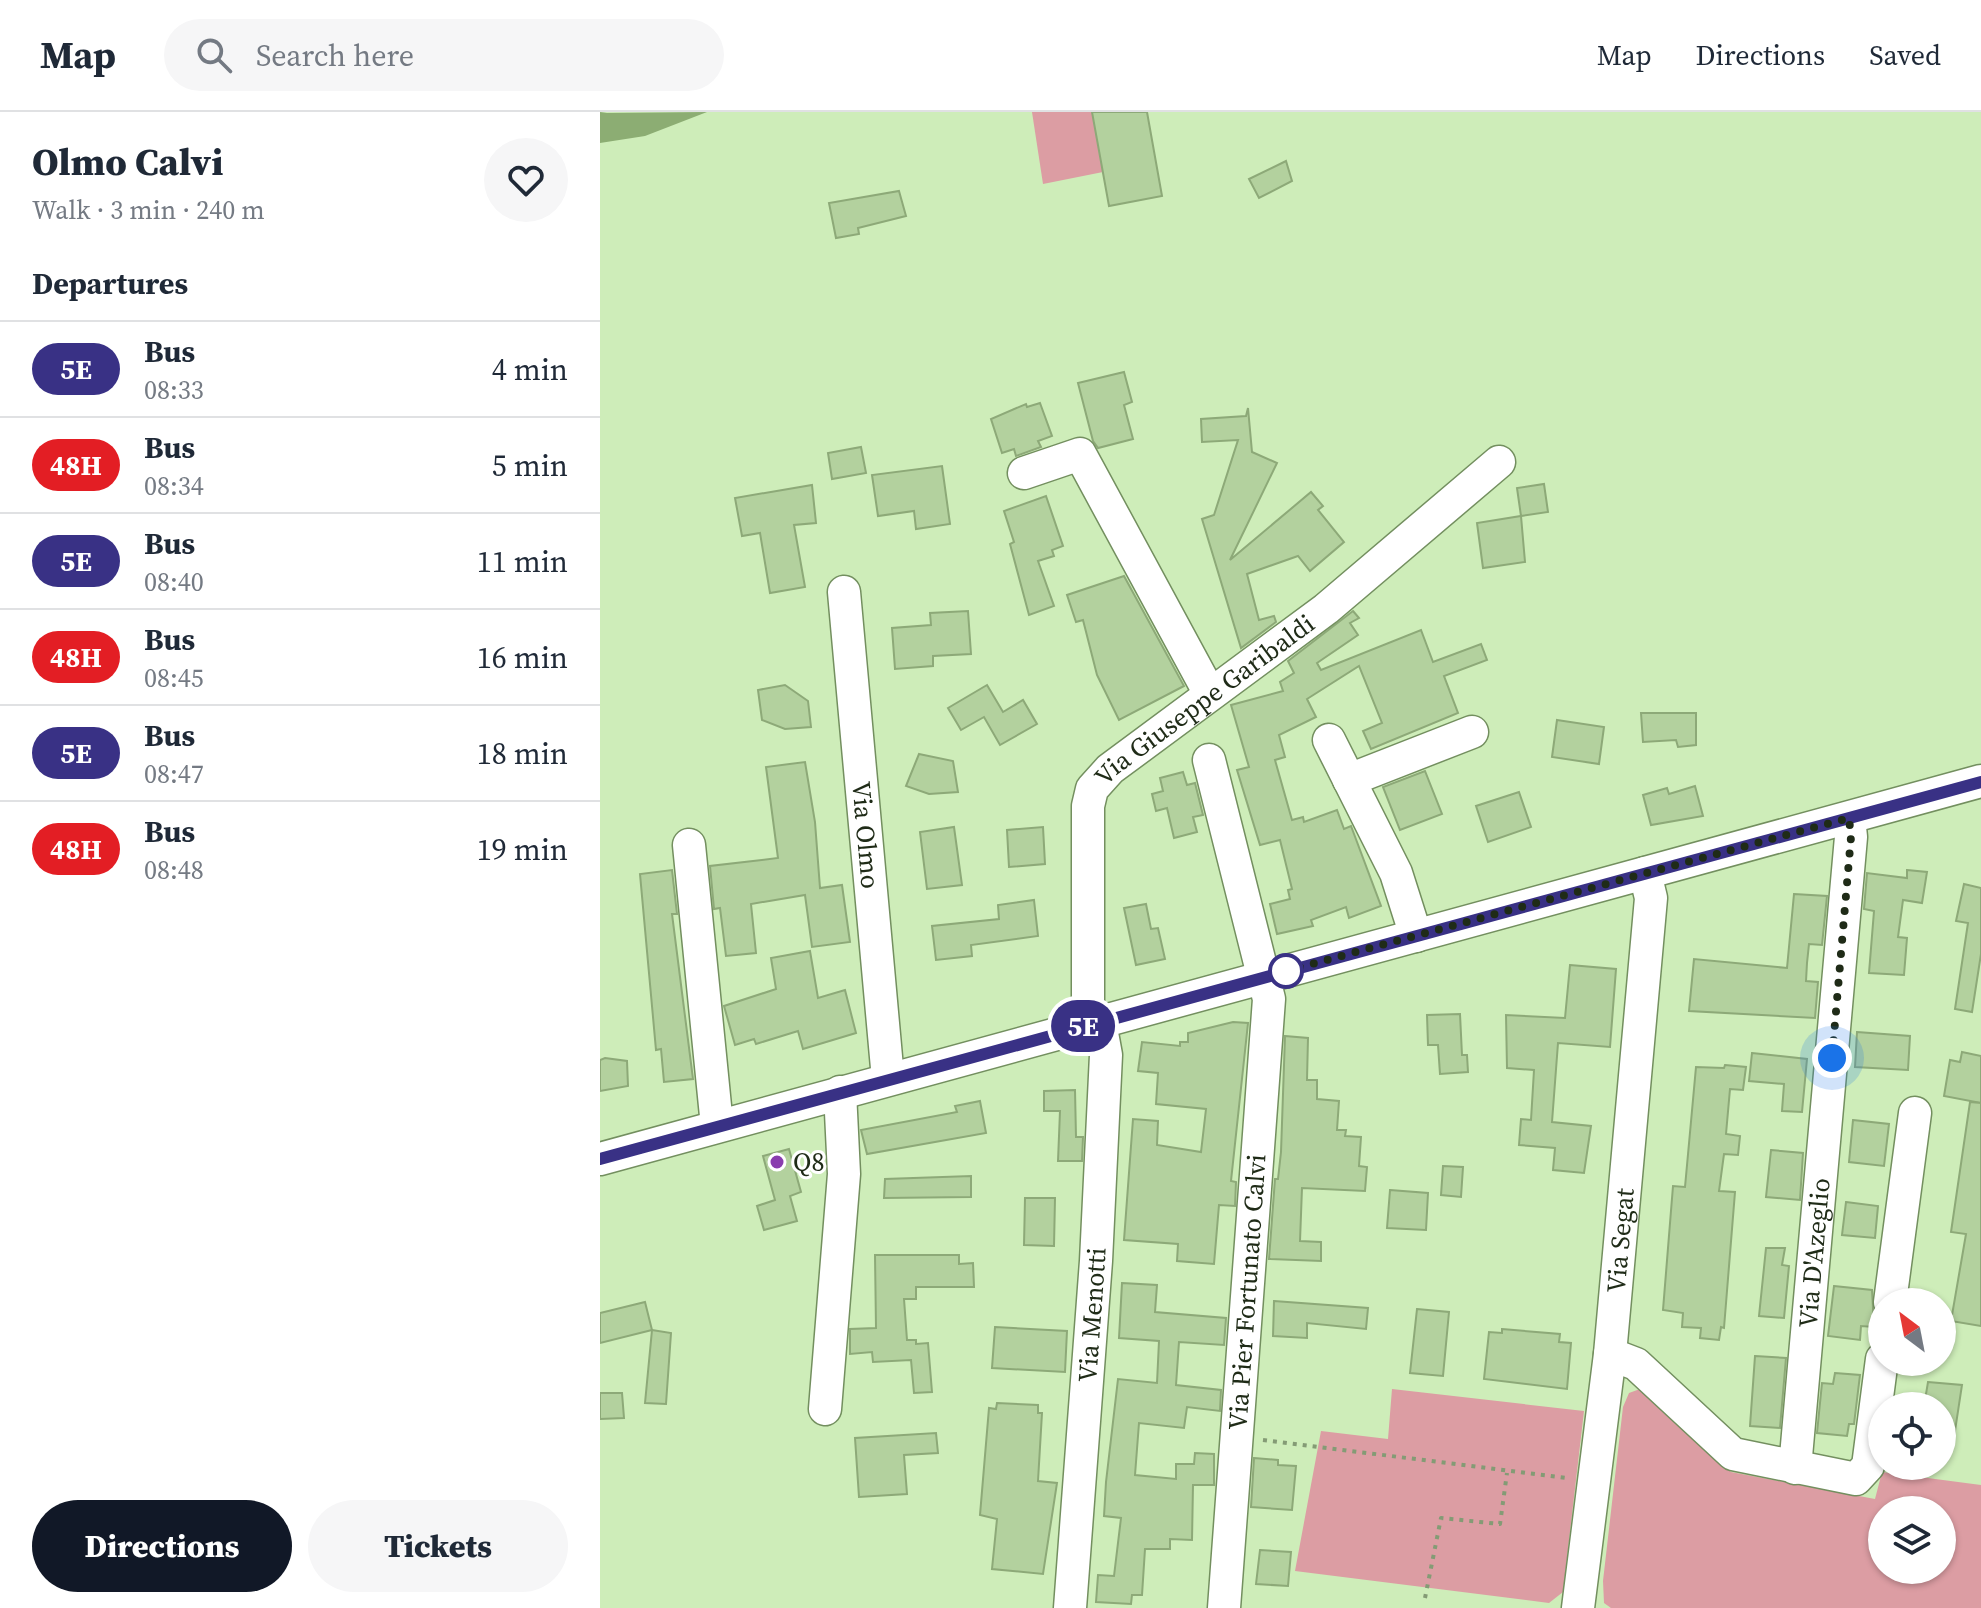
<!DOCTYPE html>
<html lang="en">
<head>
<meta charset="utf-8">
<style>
  :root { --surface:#fff; --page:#f6f6f7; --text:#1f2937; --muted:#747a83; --line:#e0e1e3; --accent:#111827 }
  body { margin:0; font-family:"Source Serif 4",serif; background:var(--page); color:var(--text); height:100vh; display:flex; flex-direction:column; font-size:30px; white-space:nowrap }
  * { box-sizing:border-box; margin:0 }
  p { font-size:26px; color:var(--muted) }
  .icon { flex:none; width:44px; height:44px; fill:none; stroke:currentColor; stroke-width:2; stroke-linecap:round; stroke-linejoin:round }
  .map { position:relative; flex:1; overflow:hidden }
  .sheet { display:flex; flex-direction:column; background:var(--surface); width:600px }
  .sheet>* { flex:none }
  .badge { padding:0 16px; border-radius:26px; font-size:28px; line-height:52px }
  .needle { width:52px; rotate:328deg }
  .buttons { position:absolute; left:1268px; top:1176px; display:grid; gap:16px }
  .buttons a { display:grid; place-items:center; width:88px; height:88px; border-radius:50%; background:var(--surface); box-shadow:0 2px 6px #0004; font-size:40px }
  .you { position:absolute; width:40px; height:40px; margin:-20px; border:6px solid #fff; border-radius:50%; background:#1a73e8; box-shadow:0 0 0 12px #1a73e833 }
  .map>.badge { position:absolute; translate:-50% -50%; box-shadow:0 0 0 4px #fff }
  h2 { padding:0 32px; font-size:30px; line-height:72px }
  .round { display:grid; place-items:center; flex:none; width:84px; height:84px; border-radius:42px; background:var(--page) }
  .summary { display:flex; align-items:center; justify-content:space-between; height:136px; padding:0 32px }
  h1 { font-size:38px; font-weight:800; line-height:60px }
  .primary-button { display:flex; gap:16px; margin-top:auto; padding:16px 32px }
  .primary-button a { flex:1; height:92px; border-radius:48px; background:var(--accent); color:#fff; font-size:32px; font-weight:800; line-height:92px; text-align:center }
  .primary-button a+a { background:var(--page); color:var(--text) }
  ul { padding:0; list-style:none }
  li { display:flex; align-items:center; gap:24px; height:96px; padding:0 32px; border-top:2px solid var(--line) }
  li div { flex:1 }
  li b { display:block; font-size:30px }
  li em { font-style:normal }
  li .badge { min-width:88px; font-weight:700; text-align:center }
  header { display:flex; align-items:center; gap:48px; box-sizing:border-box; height:112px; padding:0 40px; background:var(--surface); border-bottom:2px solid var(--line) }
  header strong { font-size:38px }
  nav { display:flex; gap:44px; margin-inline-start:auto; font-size:28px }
  .search { width:560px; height:72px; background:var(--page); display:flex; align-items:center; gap:20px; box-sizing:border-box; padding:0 28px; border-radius:44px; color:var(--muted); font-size:30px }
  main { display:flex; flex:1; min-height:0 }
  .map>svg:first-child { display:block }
</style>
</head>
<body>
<header>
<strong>Map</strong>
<div class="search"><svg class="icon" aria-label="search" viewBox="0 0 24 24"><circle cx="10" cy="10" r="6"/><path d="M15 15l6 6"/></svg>Search here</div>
<nav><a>Map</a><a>Directions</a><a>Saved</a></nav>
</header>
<main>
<section class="sheet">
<div class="summary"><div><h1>Olmo Calvi</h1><p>Walk · 3 min · 240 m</p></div><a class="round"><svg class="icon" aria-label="heart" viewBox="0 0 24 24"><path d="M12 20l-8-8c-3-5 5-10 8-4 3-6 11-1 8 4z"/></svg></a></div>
<h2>Departures</h2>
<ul>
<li><span class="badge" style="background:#393185;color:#fff">5E</span><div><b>Bus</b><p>08:33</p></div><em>4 min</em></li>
<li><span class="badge" style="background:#e31e24;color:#fff">48H</span><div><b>Bus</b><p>08:34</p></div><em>5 min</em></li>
<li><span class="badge" style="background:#393185;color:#fff">5E</span><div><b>Bus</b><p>08:40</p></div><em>11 min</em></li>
<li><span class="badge" style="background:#e31e24;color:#fff">48H</span><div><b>Bus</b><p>08:45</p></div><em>16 min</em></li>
<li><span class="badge" style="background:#393185;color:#fff">5E</span><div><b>Bus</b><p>08:47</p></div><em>18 min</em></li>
<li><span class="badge" style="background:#e31e24;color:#fff">48H</span><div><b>Bus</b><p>08:48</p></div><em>19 min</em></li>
</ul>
<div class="primary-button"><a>Directions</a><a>Tickets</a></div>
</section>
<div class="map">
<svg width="1381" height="1496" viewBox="0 0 1381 1496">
  <rect width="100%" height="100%" fill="#ceedb9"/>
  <!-- green -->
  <g fill="#dc9da3" fill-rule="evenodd">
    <path d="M432,0H492L503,60L443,72Z"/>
    <path d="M792,1277L984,1299L963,1480L949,1491L695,1459L721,1319L788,1327Z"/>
    <path d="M1040,1277L1131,1360L1275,1387L1282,1360L1381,1373V1496H1011L1004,1491L1003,1469L1023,1295L1029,1281ZM1282,1398H1342V1458H1282Z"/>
  </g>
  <!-- water -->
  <path fill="#8cad73" d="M0,0L7,1L107,0L45,24L0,31Z"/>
  <!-- building -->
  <g fill="#b3d19e" stroke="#8da978" stroke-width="2">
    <path d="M492,0H547L562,84L509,94Z"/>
    <path d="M686,49L692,69L659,86L649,67Z"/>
    <path d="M299,79L306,104L258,116L259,122L236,126L229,91Z"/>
    <path d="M524,260L532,290L524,293L533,327L498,336L493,329L478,271Z"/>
    <path d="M440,291L452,324L438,329L441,335L416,344L414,337L402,341L391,307L426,292L427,295Z"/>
    <path d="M648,296L652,340L677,351L630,448L711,380L723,394L718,398L744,430L710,459L698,444L647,462L659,508L674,504L676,510L641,536L602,407L614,403L638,328L602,330L601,307L646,304Z"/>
    <path d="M261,335L266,361L232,367L228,341Z"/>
    <path d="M342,354L350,412L316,417L314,399L278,404L272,363Z"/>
    <path d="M944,372L948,400L921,404L917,376Z"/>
    <path d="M212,373L216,411L194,413L205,475L170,481L160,421L142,424L135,386Z"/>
    <path d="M446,384L463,434L452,438L454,444L438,449L454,494L429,503L410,432L414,430L404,399Z"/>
    <path d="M921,404L925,450L883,456L877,411Z"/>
    <path d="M524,464L584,574L519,608L497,563L483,508L476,510L467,483Z"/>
    <path d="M368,499L371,542L333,544V554L295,557L292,516L331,513L330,501Z"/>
    <path d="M753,499L759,506L750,511L758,523L717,551L721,558L821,518L833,550L881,532L887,548L844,564L858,601L771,637L763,619L782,611L759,554L707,587L716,605L679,623L685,645L675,648L692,708L703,705L704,710L737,698L744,717L751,714L781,794L749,806L746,795L711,808L713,814L677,822L670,792L690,787L688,778L692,777L680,728L660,733L637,658L649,655L631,593L683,579L680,570L694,561L688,549Z"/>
    <path d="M185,573L208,589L211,615L185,617L162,608L158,578Z"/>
    <path d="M387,573L403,600L423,588L437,612L400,633L384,605L361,618L348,596Z"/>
    <path d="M1041,601H1096V633L1078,635L1076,628L1043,630Z"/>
    <path d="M957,608L1004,615L999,652L952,645Z"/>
    <path d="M319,642L353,649L358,680L329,682L306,674Z"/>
    <path d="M205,650L215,710L220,776L242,773L250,830L212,835L205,783L151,792L156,841L126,844L120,796L114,797L110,754L178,746L166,655Z"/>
    <path d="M825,659L842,702L800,718L783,675Z"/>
    <path d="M583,660L587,673L595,671L603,703L593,705L597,720L574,726L567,696L556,699L552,682L563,679L560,666Z"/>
    <path d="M1095,674L1103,704L1051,713L1043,683L1067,676L1069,682Z"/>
    <path d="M919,680L931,715L888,730L876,694Z"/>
    <path d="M354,715L362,773L327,777L320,720Z"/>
    <path d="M443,715L445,752L409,755L407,718Z"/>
    <path d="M72,758L77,802H72L93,967L64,970L61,937L56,938L40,762Z"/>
    <path d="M1307,758L1327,760L1322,791L1303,788L1298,825L1307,826L1304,863L1269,861L1274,799L1264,797L1267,761L1307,766Z"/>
    <path d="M1364,772L1381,776V842L1372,900L1355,897L1368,811L1356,809Z"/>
    <path d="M1194,782L1227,784L1222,833L1209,832L1207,851L1206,869L1218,870L1215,906L1089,899L1094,847L1187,856Z"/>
    <path d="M434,788L438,824L371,833L372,844L336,848L332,814L399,807L398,793Z"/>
    <path d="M546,792L551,817L558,816L565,847L536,853L524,796Z"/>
    <path d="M210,839L218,886L245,878L256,921L203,937L198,919L156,932L154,927L135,933L124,894L176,877L171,846Z"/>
    <path d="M970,853L1016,857L1010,935L958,931L952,1010L991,1014L984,1061L953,1058L955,1036L919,1033L921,1007L931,1008L934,958L907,956L906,903L965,906Z"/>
    <path d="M860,902L862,943H867L868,960L840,962L838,933H828L827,903Z"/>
    <path d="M633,910L648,911L631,1069L636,1070L635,1094L619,1093L614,1152L577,1149L578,1132L524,1128L533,1007L558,1009L557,1033L601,1040L606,997L556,992L558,961L538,959L542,930L580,934V930H588V921Z"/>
    <path d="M1257,920L1310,924L1308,958L1255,955Z"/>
    <path d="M685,924L708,926L707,968H717V987L739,989L737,1018H746L745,1024L761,1025L759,1054L767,1055L765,1079L702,1076L700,1129L721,1130V1149L669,1147L675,1067H678L681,1040Z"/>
    <path d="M1362,940L1381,944V991L1344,984L1350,948L1360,950Z"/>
    <path d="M1152,941L1207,947L1202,1000L1182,999L1184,972L1149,969Z"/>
    <path d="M5,946L27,949L28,974L0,979V948Z"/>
    <path d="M1125,953L1146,955L1143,978L1130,977L1126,1022L1140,1024L1138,1043L1124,1042L1119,1079L1135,1080L1124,1216L1121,1215L1119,1228L1100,1226L1101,1216L1082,1215L1083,1201L1063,1198L1073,1074L1085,1075L1096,955L1124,956Z"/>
    <path d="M475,978L476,1025H483L482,1049H458L460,999H444V979Z"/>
    <path d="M380,989L386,1021L267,1042L261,1018L357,1000L355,994Z"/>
    <path d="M1370,990L1381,991V1214L1351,1209L1366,1122L1351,1120Z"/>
    <path d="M1253,1008L1289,1012L1284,1054L1249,1050Z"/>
    <path d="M189,1037L201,1080L190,1084L197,1109L164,1118L157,1094L175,1088L163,1044Z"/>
    <path d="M1171,1038L1203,1041L1200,1088L1166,1085Z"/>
    <path d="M843,1054L863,1055L861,1085L841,1083Z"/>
    <path d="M371,1064V1085L284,1086L285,1067Z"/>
    <path d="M790,1078L828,1081L826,1118L787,1116Z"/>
    <path d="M425,1086H455L454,1134L424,1133Z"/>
    <path d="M1246,1090L1278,1094L1275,1126L1242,1123Z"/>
    <path d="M1166,1136H1185L1182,1153L1189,1154L1184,1206L1159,1204Z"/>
    <path d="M275,1143H359V1152L373,1151L374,1175H316V1187H304L307,1228H316V1232L328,1231L332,1280L314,1281L311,1248L273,1250L272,1240L250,1242V1217L276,1216Z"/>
    <path d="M522,1171L557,1173L555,1200L626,1206L624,1233L579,1230L576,1273L621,1278L620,1299L587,1295L584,1316L539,1311L535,1363L576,1367V1352H594L595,1341L614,1342V1373H593L592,1428L570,1427V1437H545L542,1483H532L531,1492L496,1490L498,1463L514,1464L521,1406L504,1404L506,1370L518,1267L557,1271L559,1229L519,1226Z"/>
    <path d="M1234,1174L1272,1178L1274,1215L1261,1214L1260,1228L1228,1224Z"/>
    <path d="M674,1189L768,1196L766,1217L707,1211V1226L673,1224Z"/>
    <path d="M45,1190L52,1218L0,1231V1201Z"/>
    <path d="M817,1197L849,1200L843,1264L810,1261Z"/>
    <path d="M395,1215L467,1219L465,1260L392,1256Z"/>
    <path d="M902,1217L960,1222L959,1230L971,1231L967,1277L884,1267L889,1220L902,1221Z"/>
    <path d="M52,1218L71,1221L66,1292L45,1291Z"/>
    <path d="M1155,1244L1186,1246L1180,1316L1150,1314Z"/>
    <path d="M1235,1261L1260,1263L1254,1312H1249L1247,1324L1217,1321L1222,1271L1233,1272Z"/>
    <path d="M1328,1270L1362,1273L1353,1332L1342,1331V1294H1324Z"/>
    <path d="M0,1281H22L24,1306L0,1307Z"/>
    <path d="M397,1291L438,1293V1301H442L438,1369L457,1371L443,1462L392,1457L397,1407L380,1403L389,1296L396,1297Z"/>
    <path d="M336,1321L338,1341L304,1343L307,1382L259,1385L255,1326Z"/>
    <path d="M654,1346L678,1348V1353L696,1354L692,1398L651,1395Z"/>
    <path d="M660,1438L691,1440L688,1474L656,1472Z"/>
  </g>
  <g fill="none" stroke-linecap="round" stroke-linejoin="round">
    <!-- minor casing -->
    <g stroke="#738f5f" stroke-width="35">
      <g id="minor">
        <path d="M424,361L480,342L610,582"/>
        <path id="s1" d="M244,480L288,967"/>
        <path d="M729,628L796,761L816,824"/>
        <path d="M609,648L669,887L624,1496"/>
        <path d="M749,668L872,620"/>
        <path d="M89,733L117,1014"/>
        <path id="s2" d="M493,912L488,892V694L492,677L510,657L726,497L899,350"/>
        <path d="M0,1047L1381,669"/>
        <path d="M1290,1190L1315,1001"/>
        <path d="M1010,1242L1036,1252L1133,1342L1256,1367L1268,1354L1282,1247"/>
        <path d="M225,1297L244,1062L240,980"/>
        <path id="s3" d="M1195,1356L1251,725L1249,706"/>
        <path id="s4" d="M470,1496L496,1149L506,943L500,910"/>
        <path id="s5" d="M978,1496L1010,1242L1051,786L1045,761"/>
      </g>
    </g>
    <!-- path -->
    <g stroke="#849b75" stroke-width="4" stroke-dasharray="4 6" stroke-linecap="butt">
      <path d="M663,1328L967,1366"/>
      <path d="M825,1486L841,1406L900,1412L907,1361"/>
    </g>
    <!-- minor -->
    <use href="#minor" stroke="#fff" stroke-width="32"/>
  </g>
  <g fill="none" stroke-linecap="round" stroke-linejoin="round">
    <!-- line casing -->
    <g stroke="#fff" stroke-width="18">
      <path id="line" d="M0,1047L1381,670"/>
    </g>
    <!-- line -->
    <use href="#line" stroke="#393185" stroke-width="12"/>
    <!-- walk -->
    <path stroke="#1f2b17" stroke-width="8" stroke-dasharray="0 14.4" d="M686,859L1249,706L1251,725L1232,946"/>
  </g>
  <!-- markers -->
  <circle fill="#fff" stroke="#393185" stroke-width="4" cx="686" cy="859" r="16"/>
  <circle fill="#893dae" stroke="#fff" stroke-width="3" cx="177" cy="1050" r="8"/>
  <g text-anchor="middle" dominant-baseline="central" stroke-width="6" stroke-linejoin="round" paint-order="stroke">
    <!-- street labels -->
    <g font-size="26" fill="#1f2b17" stroke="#fff">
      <text stroke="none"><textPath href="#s2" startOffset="380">Via Giuseppe Garibaldi</textPath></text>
      <text stroke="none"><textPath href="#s1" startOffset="244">Via Olmo</textPath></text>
      <text stroke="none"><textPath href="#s5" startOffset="370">Via Segat</textPath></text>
      <text stroke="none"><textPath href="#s3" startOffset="216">Via D'Azeglio</textPath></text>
      <text transform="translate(647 1180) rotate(-86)">Via Pier Fortunato Calvi</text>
      <text stroke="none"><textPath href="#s4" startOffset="294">Via Menotti</textPath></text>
    </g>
    <!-- poi labels -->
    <g font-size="26" fill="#1f2b17" stroke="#fff" text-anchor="start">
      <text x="193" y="1050">Q8</text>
    </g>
  </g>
</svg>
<div class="buttons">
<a><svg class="needle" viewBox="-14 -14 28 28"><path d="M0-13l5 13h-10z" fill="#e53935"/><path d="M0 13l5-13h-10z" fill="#747a83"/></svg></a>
<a><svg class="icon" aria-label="locate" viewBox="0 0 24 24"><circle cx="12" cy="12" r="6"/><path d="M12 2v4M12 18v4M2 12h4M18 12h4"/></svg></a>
<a><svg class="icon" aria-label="layers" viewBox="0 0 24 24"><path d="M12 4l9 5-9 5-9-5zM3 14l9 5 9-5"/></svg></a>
</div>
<div class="you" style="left:1232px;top:946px"></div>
<b class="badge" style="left:483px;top:914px;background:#393185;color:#fff">5E</b>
</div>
</main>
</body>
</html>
